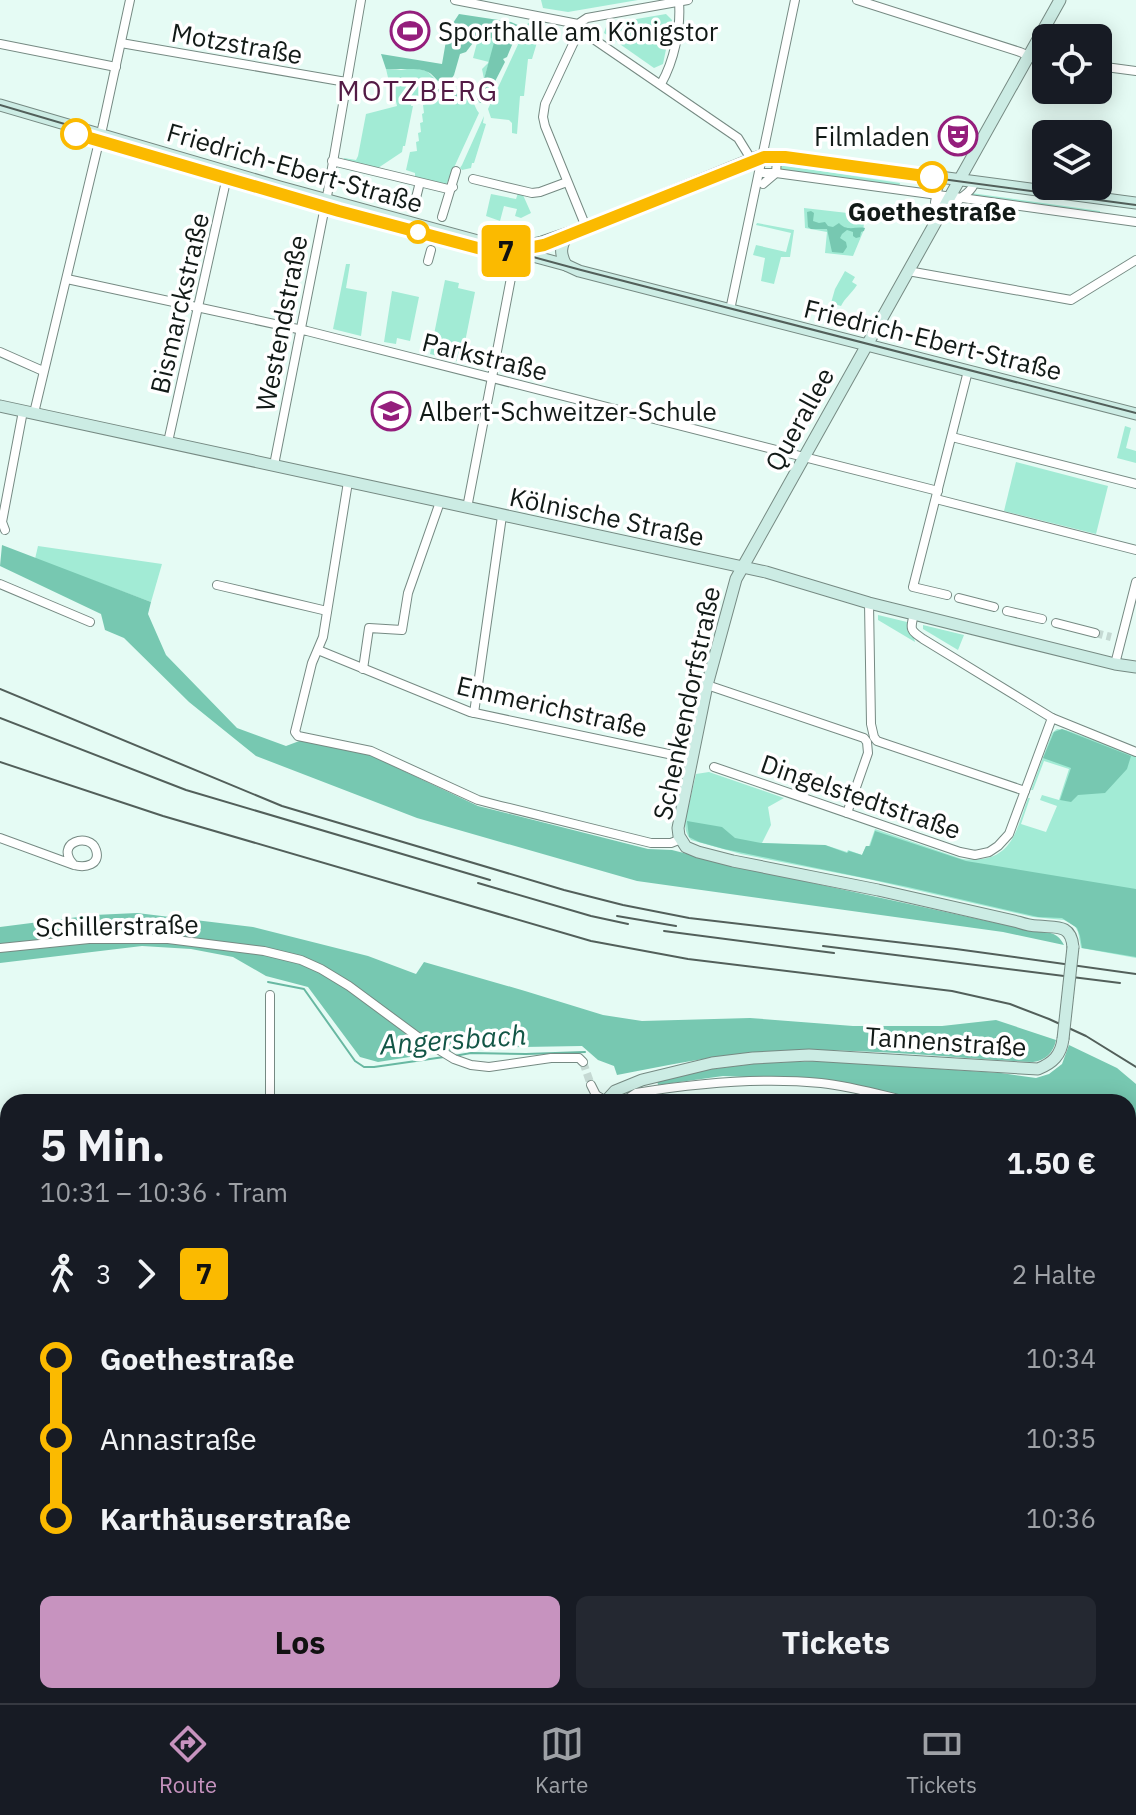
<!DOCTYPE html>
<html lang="de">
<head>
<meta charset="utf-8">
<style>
  :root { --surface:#171b24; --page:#242831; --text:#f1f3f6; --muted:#9ea1a6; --line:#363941; --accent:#c793bf }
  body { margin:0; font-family:"IBM Plex Sans",sans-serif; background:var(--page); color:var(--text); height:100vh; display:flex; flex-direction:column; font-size:30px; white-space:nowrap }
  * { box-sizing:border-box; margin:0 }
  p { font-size:26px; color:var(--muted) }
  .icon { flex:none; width:44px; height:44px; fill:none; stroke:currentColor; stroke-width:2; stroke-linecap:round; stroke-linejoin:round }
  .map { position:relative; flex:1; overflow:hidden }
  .details { position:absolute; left:0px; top:1094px; width:1136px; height:610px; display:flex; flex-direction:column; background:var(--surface); border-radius:24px 24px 0 0; box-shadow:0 4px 20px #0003 }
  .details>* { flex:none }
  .badge { padding:0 16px; border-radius:6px; font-size:28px; line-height:52px }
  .buttons { position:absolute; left:1032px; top:24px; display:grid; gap:16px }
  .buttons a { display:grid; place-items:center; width:80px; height:80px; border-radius:12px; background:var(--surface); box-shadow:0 4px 20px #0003; font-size:40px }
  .map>.badge { position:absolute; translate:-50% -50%; box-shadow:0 0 0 4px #fff }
  .legs { display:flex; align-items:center; gap:12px; height:88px; padding:0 40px; font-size:26px }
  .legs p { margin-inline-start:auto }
  .headline { display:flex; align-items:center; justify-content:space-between; height:136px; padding:0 40px }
  h1 { font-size:44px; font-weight:700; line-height:60px }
  .cta { display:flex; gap:16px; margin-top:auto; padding:16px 40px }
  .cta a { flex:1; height:92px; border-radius:12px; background:var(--accent); color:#111; font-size:32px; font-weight:700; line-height:92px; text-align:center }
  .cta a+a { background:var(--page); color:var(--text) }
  ul { padding:0 40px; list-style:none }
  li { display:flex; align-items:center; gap:28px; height:80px; font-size:30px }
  li i { display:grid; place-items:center; width:12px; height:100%; margin:0 10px; background:currentColor }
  li i::after { content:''; width:20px; height:20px; margin:-10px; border:6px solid; border-radius:50%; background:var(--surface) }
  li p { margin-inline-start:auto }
  li:first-child i { background:linear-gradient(#0000 50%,currentColor 0) }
  li:last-child i { background:linear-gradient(currentColor 50%,#0000 0) }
  .tab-bar { display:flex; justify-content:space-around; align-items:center; height:112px; border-top:2px solid var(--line); background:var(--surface); font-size:22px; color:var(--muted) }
  .tab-bar a { display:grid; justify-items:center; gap:4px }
  .tab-bar .on { color:var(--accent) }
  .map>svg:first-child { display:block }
</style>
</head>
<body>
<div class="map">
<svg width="1136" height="1703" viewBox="0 0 1136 1703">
  <rect width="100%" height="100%" fill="#e5fbf4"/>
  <!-- green -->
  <g fill="#a2ebd5">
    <path d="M541,0H638L568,12L543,8Z"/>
    <path d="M666,14L672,20L663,64L654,68L604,33L607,24Z"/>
    <path d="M528,23L542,26L532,59H528L524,96H520L517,134L512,133V123L509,120L491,118L488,109Z"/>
    <path d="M479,35L496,39L484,79L482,69L489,62L473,58Z"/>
    <path d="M413,68L427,71L434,78L433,88L423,86L440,99L457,95L453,88C479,87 468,98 479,113L446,185L415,177V173L406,170L410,152L417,151L416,142L419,141L418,133L421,132L420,123L423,122L422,114L424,113L423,105L426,104L425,99H412L411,106H413L405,146H403L402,152L378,168L343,160L344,158L356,160L358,156L366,114L397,106L393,88L397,84L390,86L386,69L401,70Z"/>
    <path d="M484,116L483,123L486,124L474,163H472L471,168L462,170L460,168L462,165Z"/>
    <path d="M781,165L900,183L899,187L781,171Z"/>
    <path d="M518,193L523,195L531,213L521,218L515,216L517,209L504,206L500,221L486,216L491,194L516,199Z"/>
    <path d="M971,193L1100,211V214L971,197Z"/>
    <path d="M804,208L865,215L863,232L853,256L825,253L827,232L805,228Z"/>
    <path d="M757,223L794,230L790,257H781L774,284L761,281L765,258L753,255L756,245L786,252L791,233L756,225Z"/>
    <path d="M346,264H350L346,288L367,292L361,336L333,329Z"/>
    <path d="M845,271L855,277L852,282L857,285C851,294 845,298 841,306L831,303L835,289Z"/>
    <path d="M445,280L459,283L458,288L475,292L461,362L430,354Z"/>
    <path d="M392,291L419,297L410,341L397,338L396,344L384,342Z"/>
    <path d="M1125,426L1131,428L1126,448L1136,451V463L1117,458Z"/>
    <path d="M1016,462L1108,486L1096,534L1004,511Z"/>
    <path d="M38,546L162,564L151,602L35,559Z"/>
    <path d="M878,615L907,622V630L914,638L915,642L878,620Z"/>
    <path d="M923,625L964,635L958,650L923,629Z"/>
    <path d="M1057,729L1066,730L1136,755V958L1081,948L1078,932L1075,926L1064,920L1033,917L868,879L741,854L691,840C686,834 685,829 685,821L696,774L709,772L784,798L768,807L771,825L762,843L824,846L825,845L847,852L848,850L862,855L866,846H869L875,829L962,859C1011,864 1015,835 1028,798H1030L1021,824L1046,832L1057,806L1040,800L1042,795L1059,800L1069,769L1044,761L1033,790H1031L1052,733Z"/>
    <path d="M0,1419L8,1423V1696L6,1703H0Z"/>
    <path d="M1128,1678L1136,1683V1703H1022L996,1696H1128Z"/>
    <path d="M241,1696H300L308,1703H247Z"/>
    <path d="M721,1696H864L871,1703H717Z"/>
    <path d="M926,1696H974L972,1703H951Z"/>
  </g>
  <!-- forest -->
  <g fill="#77c8b1">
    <path d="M459,14L511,22L520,26L507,57L503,59L505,62L484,103H480L477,99L476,90L484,79L495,39L479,35L466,52L460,54L454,75L450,81H438C435,78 432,74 428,72C419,67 398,70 386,69L381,54L442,64L447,35L454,38L459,37L462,31L453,23Z"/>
    <path d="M423,86L439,89L453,88L457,95L455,101L449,102L444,98L435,100L432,97L422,93L420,88Z"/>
    <path d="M811,211L814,213L813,221L819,223L825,222L828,226L833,227L839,223C847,232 856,226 865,228L864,231L861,232L860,237L856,238L853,236V232L847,230L842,234L840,238L846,242L847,247L843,253L832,252L827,229H811L808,227L807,212Z"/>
    <path d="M2,545L151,602L148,614L166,655L237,728L286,746L302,740L370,755L478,806L648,849L672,850L735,866L1033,931C1047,932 1057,931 1064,945L1003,932L637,881L417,818L256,756L189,702L124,638L105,630L101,614L0,566Z"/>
    <path d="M1062,729L1131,756L1127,769L1105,793L1078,795L1071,802L1060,800L1071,768L1043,758L1054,732Z"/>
    <path d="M687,821L722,827L735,838L761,843L825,845L847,853L849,851L862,855L866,846H870L875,831L966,861L1136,889V957L1082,948L1080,936L1077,928L1062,918L1038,917L908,887L724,849L699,842L689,837Z"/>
    <path d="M137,913L253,927L368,956L416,974L424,962L525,991L603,1015L642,1021L750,1018L853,1026H942L996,1020L1056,1040C1054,1052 1045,1061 1033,1062C943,1058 852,1046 763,1052C714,1055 665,1066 617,1075L614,1066L598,1060L582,1046L467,1048L378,1062L360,1057L308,987L266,976L233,957L191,949L142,946L0,963V927L94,915Z"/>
    <path d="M1069,1045L1117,1068L1136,1084V1182L1128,1175V1102H926L856,1086L821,1080L723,1076L658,1085L657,1080L712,1069L761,1063L819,1061L1001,1073L1036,1078L1049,1074L1062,1064Z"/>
  </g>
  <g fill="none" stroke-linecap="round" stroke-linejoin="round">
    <!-- stream -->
    <g stroke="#68b8a2" stroke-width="2">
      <path d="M268,982L304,989L355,1061L364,1067H374L444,1057"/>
      <path d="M454,1056L471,1053L526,1054L585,1052"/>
      <path d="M1128,1165L1136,1172"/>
      <path d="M0,1424L8,1425"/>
      <path d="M282,1696L283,1703"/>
    </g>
    <!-- street-tunnel -->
    <g stroke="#c5d9d3" stroke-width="8" stroke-dasharray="8 4" stroke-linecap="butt">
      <path d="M1095,633L1111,637"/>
      <path d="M583,1062L591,1085"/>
    </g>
    <!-- street casing -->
    <g stroke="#768a83" stroke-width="10">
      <g id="street">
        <path d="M455,0L578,24L587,18L688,0"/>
        <path d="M857,0L1020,52L1036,59L1046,60"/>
        <path d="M578,24L580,29L592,38L738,138L751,159"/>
        <path d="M580,29L545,104L543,117L545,126L586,227"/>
        <path d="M121,43L346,82"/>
        <path d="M0,44L116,67"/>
        <path d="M1098,66L1136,71"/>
        <path d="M661,84C674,61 681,29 679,2"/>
        <path d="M332,161L448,189L453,187"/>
        <path d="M763,173H776L945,196"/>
        <path d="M473,179L532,193L540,192L567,182"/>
        <path d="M941,182L938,188L935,202L942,203"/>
        <path d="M763,184L776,173L777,159"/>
        <path d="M955,197L1136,222"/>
        <path d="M413,210L419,186"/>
        <path d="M953,210C955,198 968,196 973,186"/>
        <path d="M442,217L456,171"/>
        <path d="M428,261L431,250"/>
        <path d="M908,271L1071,300L1136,260"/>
        <path d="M67,279L307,331L938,491"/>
        <path d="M730,310L795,0"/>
        <path d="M0,352L43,371"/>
        <path d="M34,413L103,125L130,0"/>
        <path d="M952,437L1136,484"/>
        <path d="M168,442L228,172"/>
        <path d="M274,465L328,191L361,0"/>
        <path d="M348,482L323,637L312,663L295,732L298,736L371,751L478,800L501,806L651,843H671L681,839"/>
        <path d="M936,499L1136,550"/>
        <path d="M467,508L515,257L524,253"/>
        <path d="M5,530L2,522L23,411"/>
        <path d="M0,584L90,622"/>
        <path d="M217,585L327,611"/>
        <path d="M947,595L913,587L968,371"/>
        <path d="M959,598L994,607"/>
        <path d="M869,603L871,724L874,737L877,741L1025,791"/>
        <path d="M1007,611L1042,619"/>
        <path d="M914,614C910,630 910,630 923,639L1052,718L1136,752"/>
        <path d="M1056,623L1095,633"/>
        <path d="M318,650L470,712L692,759"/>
        <path d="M1115,664L1136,582"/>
        <path d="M363,669L369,628L402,630L408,593L440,502"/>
        <path d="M707,685L864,738L867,742L868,753L847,813"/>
        <path d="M474,713L502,516"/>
        <path d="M714,767L960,852L975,855L989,852L998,846L1009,834L1052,718"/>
        <path d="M0,838L74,865C85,868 101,865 96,850C90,831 53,843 74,865"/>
        <path d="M0,948L89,939H168L264,951L301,960L321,969L349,986L418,1037L454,1059L471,1065L489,1067L551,1058H579L583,1062"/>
        <path d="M270,995V1102"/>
        <path d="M591,1085L596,1095L606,1101"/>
        <path d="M627,1102L630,1097L636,1093C697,1083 759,1077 821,1083C851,1086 881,1095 911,1102"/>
        <path d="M1128,1306L1136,1314"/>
        <path d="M123,1696L128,1703"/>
        <path d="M186,1696L191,1703"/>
        <path d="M878,1696L885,1703"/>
        <path d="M540,1697V1696"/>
        <path d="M327,1703L332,1696"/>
        <path d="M416,1703L420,1696"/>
      </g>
    </g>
    <!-- secondary casing -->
    <g stroke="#768a83" stroke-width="13">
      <g id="secondary">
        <path d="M1060,0L736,579L707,685L678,828L679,836L686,847L698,852L733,861L878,890L1018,922C1024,924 1031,926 1038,926C1055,928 1071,923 1073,947"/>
        <path d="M0,105L280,187L566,265L579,271L1136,414"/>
        <path d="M514,248L542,242L586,227L742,163L757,157L773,155L1136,203"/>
        <path d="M566,265C560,254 560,247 567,236"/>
        <path d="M0,406L766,572L869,603L1115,664L1136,667"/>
        <path d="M605,1102L615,1091L642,1080L712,1063L753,1058L809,1055L1038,1069C1053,1063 1061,1055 1063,1039"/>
        <path d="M706,1703L709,1696"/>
      </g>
    </g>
    <!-- primary casing -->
    <g stroke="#d9dada" stroke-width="14">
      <g id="primary">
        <path d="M0,1375L8,1378"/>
        <path d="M1128,1536L1136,1535"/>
      </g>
    </g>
    <!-- street -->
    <use href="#street" stroke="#fff" stroke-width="8"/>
    <!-- secondary -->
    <use href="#secondary" stroke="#ccece4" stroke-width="11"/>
    <!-- primary -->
    <use href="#primary" stroke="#98dac9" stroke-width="12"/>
    <!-- tram -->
    <g stroke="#525f5a" stroke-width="2">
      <path d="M0,105L316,198L581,270L1136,413"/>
      <path d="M521,250L544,245L753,161L771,156L1136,205"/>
    </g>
    <!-- rail -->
    <g stroke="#525f5a" stroke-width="2">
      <path d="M0,689L282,806L564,890L623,905L689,918L956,949L1136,974"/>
      <path d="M0,718L186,790L490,880"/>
      <path d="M0,762L163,816L591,941L688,959L952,991L1010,1004L1049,1019L1086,1036L1136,1067"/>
      <path d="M478,883L591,916L628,924"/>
      <path d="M617,916L676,926"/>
      <path d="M664,931L834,953"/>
      <path d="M823,946L1120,983"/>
    </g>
    <!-- secondary-bridge casing -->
    <g stroke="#768a83" stroke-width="13" stroke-linecap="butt">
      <path id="secondary-bridge" d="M1063,1039L1073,947"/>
    </g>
    <!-- secondary-bridge -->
    <use href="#secondary-bridge" stroke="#ccece4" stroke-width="11"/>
  </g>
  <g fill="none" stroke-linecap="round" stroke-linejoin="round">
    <!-- line-1 casing -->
    <g stroke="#fff" stroke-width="18">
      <path id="line-1" d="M76,134L339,211L489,251H513L544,245L764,157H785L932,177"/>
    </g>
    <!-- line-1 -->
    <use href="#line-1" stroke="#fbba00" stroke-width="12"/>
  </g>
  <!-- icons -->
  <defs>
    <g id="stadium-ring" transform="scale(2)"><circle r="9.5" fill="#fff" stroke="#941e7c" stroke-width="1.5"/><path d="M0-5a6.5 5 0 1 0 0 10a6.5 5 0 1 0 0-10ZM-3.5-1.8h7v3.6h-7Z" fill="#941e7c"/></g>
    <g id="theatre-ring" transform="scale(2)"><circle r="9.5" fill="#fff" stroke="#941e7c" stroke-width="1.5"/><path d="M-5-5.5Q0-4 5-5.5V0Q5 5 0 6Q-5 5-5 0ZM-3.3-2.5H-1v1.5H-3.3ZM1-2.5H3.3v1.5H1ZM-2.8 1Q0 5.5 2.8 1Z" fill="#941e7c"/></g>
    <g id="school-ring" transform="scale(2)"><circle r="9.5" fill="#fff" stroke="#941e7c" stroke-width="1.5"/><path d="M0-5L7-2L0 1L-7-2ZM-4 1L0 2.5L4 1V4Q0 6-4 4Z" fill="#941e7c"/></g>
  </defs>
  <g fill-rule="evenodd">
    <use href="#stadium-ring" x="410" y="31"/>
    <use href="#theatre-ring" x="958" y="136"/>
    <use href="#school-ring" x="391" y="411"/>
  </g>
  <!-- markers -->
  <g fill="#fff" stroke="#fbba00" stroke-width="4">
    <circle cx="76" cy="134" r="14"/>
    <circle cx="932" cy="177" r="14"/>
    <circle cx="418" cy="232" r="10"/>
  </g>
  <g text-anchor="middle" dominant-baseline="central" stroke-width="7" stroke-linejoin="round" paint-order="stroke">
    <!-- poi labels -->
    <g font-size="26" fill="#121a17" stroke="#fff" text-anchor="start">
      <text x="438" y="31">Sporthalle am Königstor</text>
      <text x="930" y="136" text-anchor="end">Filmladen</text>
      <text x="419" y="411">Albert-Schweitzer-Schule</text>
    </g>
    <!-- street labels -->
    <g font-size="26" fill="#121a17" stroke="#fff">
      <text transform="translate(237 43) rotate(10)">Motzstraße</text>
      <text transform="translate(295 167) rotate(16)">Friedrich-Ebert-Straße</text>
      <text transform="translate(179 303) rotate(-77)">Bismarckstraße</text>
      <text transform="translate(281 323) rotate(-79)">Westendstraße</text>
      <text transform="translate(933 339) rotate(14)">Friedrich-Ebert-Straße</text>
      <text transform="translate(485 356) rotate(14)">Parkstraße</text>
      <text transform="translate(799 419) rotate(-61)">Querallee</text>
      <text transform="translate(607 516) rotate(12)">Kölnische Straße</text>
      <text transform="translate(686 703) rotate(-78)">Schenkendorfstraße</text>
      <text transform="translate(552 706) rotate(13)">Emmerichstraße</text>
      <text transform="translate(861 796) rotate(19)">Dingelstedtstraße</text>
      <text transform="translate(117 925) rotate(-1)">Schillerstraße</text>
      <text transform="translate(946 1041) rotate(4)">Tannenstraße</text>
    </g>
    <!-- stop labels -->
    <g font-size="26" font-weight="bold" fill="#121a17" stroke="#fff">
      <text x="932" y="211">Goethestraße</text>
    </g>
    <!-- neighbourhood labels -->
    <g font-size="28" letter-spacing="2" fill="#531b45" stroke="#fff">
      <text x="418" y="90">MOTZBERG</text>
    </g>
    <!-- water labels -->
    <g font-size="28" font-style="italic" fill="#125646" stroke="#fff">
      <text transform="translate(453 1039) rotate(-4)">Angersbach</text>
    </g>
  </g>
</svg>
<div class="buttons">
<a><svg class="icon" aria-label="locate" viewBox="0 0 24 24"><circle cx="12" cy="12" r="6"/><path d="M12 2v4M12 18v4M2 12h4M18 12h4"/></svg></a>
<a><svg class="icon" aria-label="layers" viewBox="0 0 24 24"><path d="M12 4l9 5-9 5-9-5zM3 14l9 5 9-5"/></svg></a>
</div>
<b class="badge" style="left:506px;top:251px;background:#fbba00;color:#111">7</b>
<section class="details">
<div class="headline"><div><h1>5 Min.</h1><p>10:31 – 10:36 · Tram</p></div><b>1.50 €</b></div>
<div class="legs"><svg class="icon" aria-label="walk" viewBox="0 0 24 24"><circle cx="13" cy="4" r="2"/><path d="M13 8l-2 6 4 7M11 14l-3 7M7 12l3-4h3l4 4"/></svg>3<svg class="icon" aria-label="forward" viewBox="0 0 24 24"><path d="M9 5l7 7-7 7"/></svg><b class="badge" style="background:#fbba00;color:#111">7</b><p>2 Halte</p></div>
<ul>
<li><i style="color:#fbba00"></i><b>Goethestraße</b><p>10:34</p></li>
<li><i style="color:#fbba00"></i><span>Annastraße</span><p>10:35</p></li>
<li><i style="color:#fbba00"></i><b>Karthäuserstraße</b><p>10:36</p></li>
</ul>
<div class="cta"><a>Los</a><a>Tickets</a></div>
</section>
</div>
<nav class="tab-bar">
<a class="on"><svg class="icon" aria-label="directions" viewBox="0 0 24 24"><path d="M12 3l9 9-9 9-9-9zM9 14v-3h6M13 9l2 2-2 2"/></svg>Route</a>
<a><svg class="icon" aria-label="map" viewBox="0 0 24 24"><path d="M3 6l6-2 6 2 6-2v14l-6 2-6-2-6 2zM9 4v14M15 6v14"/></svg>Karte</a>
<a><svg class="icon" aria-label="tickets" viewBox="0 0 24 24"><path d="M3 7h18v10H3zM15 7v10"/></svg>Tickets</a>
</nav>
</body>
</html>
